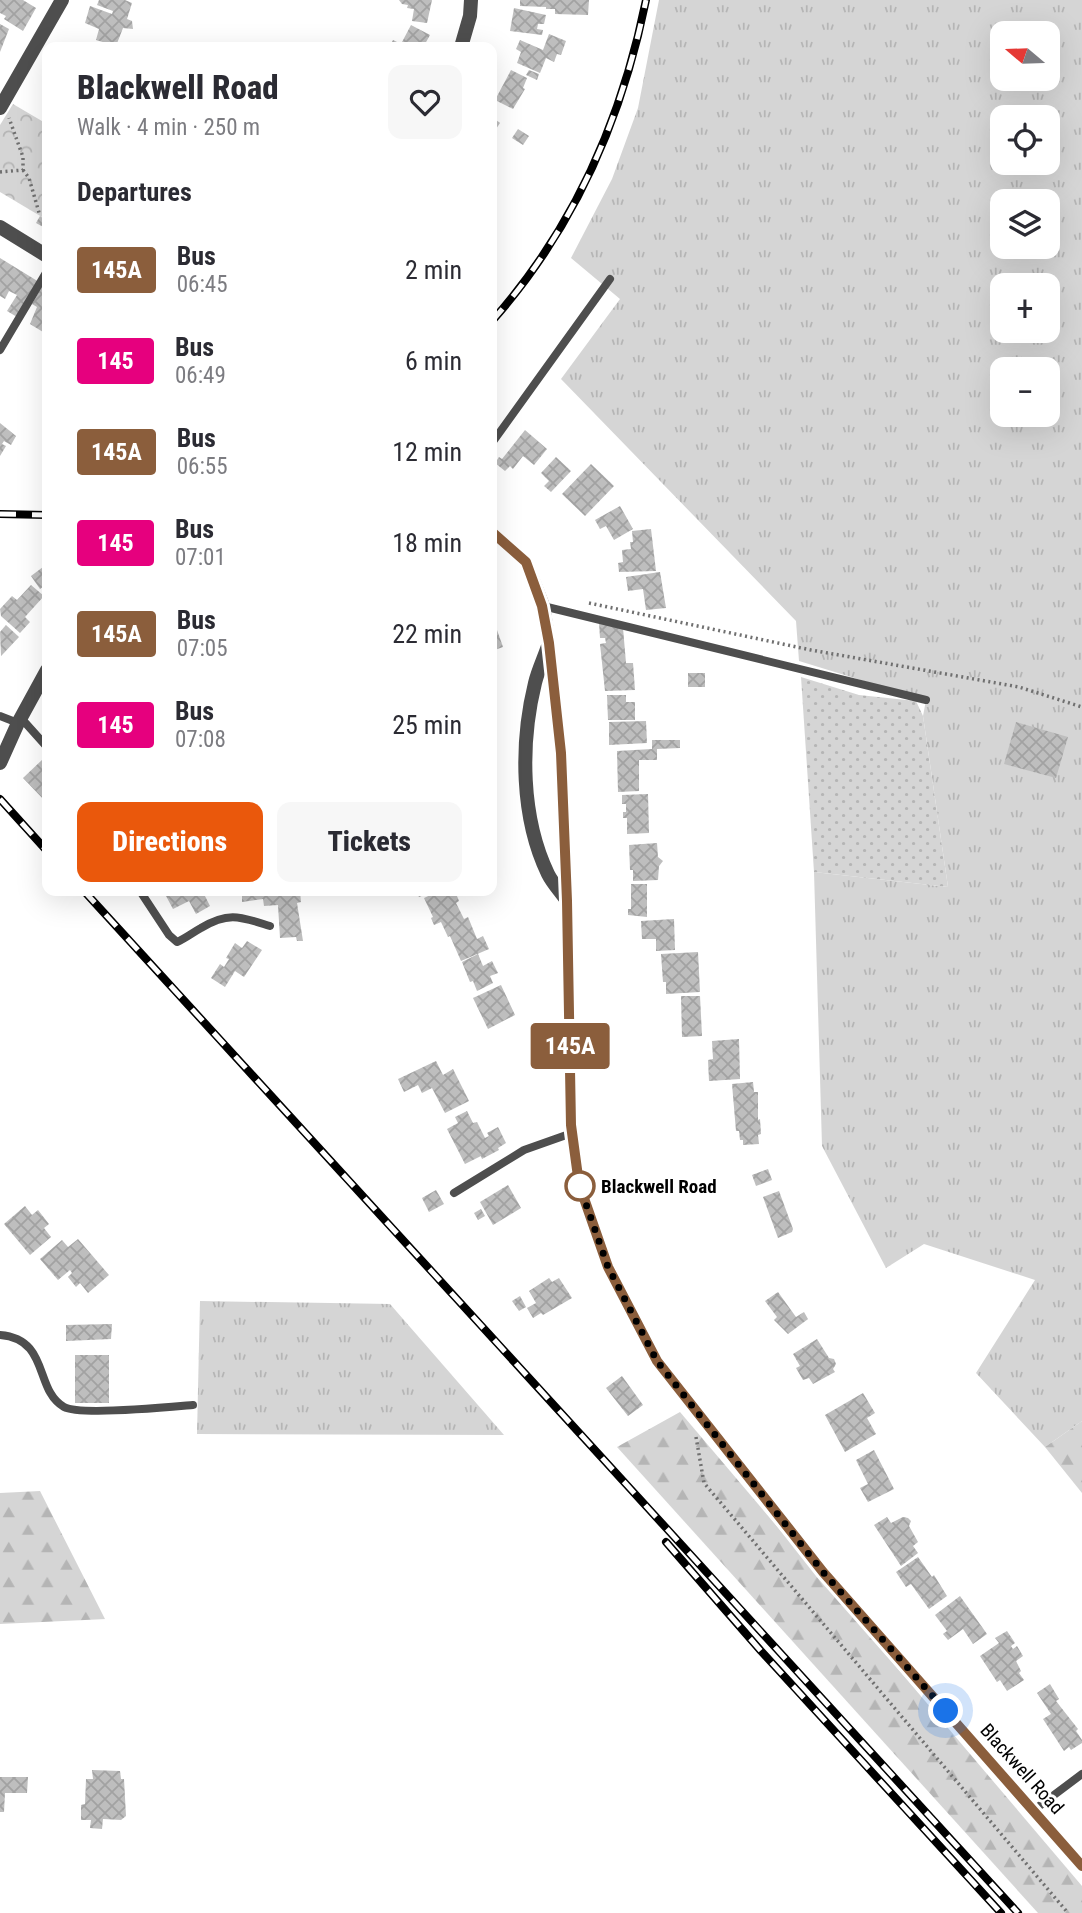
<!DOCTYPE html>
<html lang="en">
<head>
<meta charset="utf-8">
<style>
  :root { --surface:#fff; --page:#f7f7f7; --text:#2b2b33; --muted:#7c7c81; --accent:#ea580c }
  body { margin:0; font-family:"Roboto Condensed",sans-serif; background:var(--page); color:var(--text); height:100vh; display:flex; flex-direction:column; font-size:26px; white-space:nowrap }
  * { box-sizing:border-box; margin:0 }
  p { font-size:23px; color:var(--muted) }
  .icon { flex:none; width:38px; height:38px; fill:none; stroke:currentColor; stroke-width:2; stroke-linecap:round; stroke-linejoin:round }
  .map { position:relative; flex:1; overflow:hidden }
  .side { position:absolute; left:42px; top:42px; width:455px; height:854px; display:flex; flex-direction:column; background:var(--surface); border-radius:14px; box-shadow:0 7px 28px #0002 }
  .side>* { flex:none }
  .badge { padding:0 14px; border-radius:5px; font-size:24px; line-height:46px }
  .needle { width:46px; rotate:289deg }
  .tools { position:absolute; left:990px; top:21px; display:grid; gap:14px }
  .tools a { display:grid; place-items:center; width:70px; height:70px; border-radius:14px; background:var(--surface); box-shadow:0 7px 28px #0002; font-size:35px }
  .you { position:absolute; width:35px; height:35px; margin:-18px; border:5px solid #fff; border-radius:50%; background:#1a73e8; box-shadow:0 0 0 10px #1a73e833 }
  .map>.badge { position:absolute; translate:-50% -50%; box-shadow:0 0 0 4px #fff }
  h2 { padding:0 35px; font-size:26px; line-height:63px }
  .round { display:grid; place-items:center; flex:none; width:74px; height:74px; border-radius:14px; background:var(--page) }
  .summary { display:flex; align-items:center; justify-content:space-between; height:119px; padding:0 35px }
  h1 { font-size:33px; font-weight:800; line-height:52px }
  .cta { display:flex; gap:14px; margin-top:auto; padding:14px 35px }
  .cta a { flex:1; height:80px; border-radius:14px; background:var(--accent); color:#fff; font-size:28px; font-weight:800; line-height:80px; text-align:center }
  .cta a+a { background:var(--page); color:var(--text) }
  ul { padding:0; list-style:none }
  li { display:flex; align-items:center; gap:21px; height:91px; padding:0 35px }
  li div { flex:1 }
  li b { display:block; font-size:26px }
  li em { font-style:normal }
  li .badge { min-width:77px; font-weight:700; text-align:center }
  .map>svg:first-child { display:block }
</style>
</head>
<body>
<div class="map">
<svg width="1082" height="1913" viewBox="0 0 1082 1913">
  <defs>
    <pattern id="grass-tufts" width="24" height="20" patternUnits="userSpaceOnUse" patternTransform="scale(1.75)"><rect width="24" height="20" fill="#d5d5d5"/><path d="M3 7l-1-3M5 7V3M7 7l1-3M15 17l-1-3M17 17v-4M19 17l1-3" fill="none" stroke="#b5b5b5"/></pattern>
    <pattern id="forest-firs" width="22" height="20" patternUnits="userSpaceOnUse" patternTransform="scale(1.75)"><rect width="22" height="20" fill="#d5d5d5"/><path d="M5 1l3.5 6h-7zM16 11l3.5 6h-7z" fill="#b5b5b5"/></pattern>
    <pattern id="park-crowns" width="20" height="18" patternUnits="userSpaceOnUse" patternTransform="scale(1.75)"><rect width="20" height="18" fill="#d5d5d5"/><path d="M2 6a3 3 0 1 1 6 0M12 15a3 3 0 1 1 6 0" fill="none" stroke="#b5b5b5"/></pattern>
    <pattern id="garden-dots" width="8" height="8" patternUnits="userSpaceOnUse" patternTransform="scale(1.75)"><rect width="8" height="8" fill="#d5d5d5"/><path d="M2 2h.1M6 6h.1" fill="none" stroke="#b5b5b5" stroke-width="1.8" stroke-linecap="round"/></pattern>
    <pattern id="building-cross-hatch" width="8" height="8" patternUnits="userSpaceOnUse" patternTransform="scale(1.75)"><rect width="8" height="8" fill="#bebebe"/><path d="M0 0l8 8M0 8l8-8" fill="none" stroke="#a2a2a2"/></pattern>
  </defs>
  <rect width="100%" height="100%" fill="#fff"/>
  <!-- grass -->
  <g fill="url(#grass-tufts)" fill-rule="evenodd">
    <path d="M659,0H1082V1421L1045,1447L976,1373L1035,1280L924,1244L886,1268L822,1146L814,872L948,887L923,716L926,700L799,661L796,621L561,379L620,299L571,258L612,179L638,108ZM1003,33H1048V79H1003ZM1003,117H1048V163H1003ZM1003,201H1048V247H1003ZM1003,285H1048V331H1003ZM1003,369H1048V415H1003Z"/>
    <path d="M200,1301L390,1304L504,1435L197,1434Z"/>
  </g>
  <!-- forest -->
  <g fill="url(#forest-firs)">
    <path d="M680,1412L1082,1886V1913H1038L617,1447Z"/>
    <path d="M1082,1421V1493L1045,1447Z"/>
    <path d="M40,1491L105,1619H106L0,1624V1493Z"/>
  </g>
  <!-- park -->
  <path fill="url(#park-crowns)" d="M13,104L47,124V220L0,192V125Z"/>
  <!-- garden -->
  <path fill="url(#garden-dots)" d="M801,677L859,695L916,701L923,716L948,887L814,872Z"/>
  <!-- building -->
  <g fill="url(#building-cross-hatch)">
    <path d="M0,0H23L36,8L23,31L4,19L6,16L0,13Z"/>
    <path d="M99,0H125L132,3L127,19L132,21L133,29L123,28L116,46L96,40L99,29L85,23L90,6L112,14L113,11L97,5Z"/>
    <path d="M399,0H432L427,23L412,21L414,9L407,8L408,5L402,4Z"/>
    <path d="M520,0H589L588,15L555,14V9H546V7L520,6Z"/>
    <path d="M514,8L546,15L544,24H538L537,29L543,30L542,35L510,31Z"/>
    <path d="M0,24L9,29L0,52Z"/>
    <path d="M411,25L430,35L425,44L430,47H383L386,42L391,44L393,40L401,44Z"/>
    <path d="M549,34L566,41L561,55L557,54L554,62L546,58L540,73L517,63L521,52L516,49L520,40L543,50Z"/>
    <path d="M511,70L527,78L523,88L525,89L513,109L495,100Z"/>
    <path d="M529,70L539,74L537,80L526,75Z"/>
    <path d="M492,117L500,123L492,135Z"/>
    <path d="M518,129L529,136L523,145L512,138Z"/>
    <path d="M40,216L47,221V229L36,223Z"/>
    <path d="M0,258L39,282L17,317L7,311L17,295L9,291L5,299L0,296Z"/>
    <path d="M43,285L47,287V326L43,332L30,324L37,307L32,304Z"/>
    <path d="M0,423L16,436L11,445L4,441L2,444L6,446L0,456Z"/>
    <path d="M525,430L547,449L534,465L523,456L513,469L510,466L505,471L495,463L499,457L502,459Z"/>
    <path d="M556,457L571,471L551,492L544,486L549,481L541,473Z"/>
    <path d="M591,464L614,486L585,516L562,494Z"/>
    <path d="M620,506L633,529L614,540L606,526L600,529L595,520Z"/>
    <path d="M651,529L656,571L619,572L618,563L623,562L622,550L631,549L630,542H633L632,531Z"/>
    <path d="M47,564V584L40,589L31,576Z"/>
    <path d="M660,572L666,608L646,610L643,589L628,591L626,577Z"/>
    <path d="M31,585L44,596L25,617L30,622L20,633L1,616L0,609L12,596L17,600Z"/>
    <path d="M599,623L623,628L626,663H633L635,690L605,691L600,644L606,643L605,638H600Z"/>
    <path d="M6,625L19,637L1,656L0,632Z"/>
    <path d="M497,630L503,647L492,651V632Z"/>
    <rect x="688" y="673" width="17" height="14"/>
    <path d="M607,695H626V702H635V720H608Z"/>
    <path d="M646,721L647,743L609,745V722Z"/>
    <path d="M1016,722L1068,737L1056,778L1004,764Z"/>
    <path d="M652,740H680V748L657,749V760H639V791L618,792L617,751L652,749Z"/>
    <path d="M43,759L47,763L45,779L47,803L23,778Z"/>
    <path d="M648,794L649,833L627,834V818H623V812H626V804H622V795Z"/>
    <path d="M657,843L658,857L663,861L659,866L658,880L633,881V870H630L629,845Z"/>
    <path d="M631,884H647V917L628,915V909H631Z"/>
    <path d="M171,891H194L196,895L203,892L210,906L196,914L189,901L173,909L166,896Z"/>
    <path d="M242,891H300L301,902L297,903L303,941H297L296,937L280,938L278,905L264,906L263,899L242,902Z"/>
    <path d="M416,891H434L419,897Z"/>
    <path d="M439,891H455L459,901L456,903L464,919L468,917L477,939L483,936L489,949L461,961L450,936L448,937L441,922L434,925L431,918L433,917L424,898Z"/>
    <path d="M674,919L675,950L656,951V939H642L641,921Z"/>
    <path d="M247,941L262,950L244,977L235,971L225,987L211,978L220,964L224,967L229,959L226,958L235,943L242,948Z"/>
    <path d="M698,952L700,992L666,994V982H663L661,954Z"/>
    <path d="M478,954L483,966L492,961L498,973L490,976L493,983L477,991L473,981L470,982L462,962Z"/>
    <path d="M501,985L515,1015L488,1029L473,998Z"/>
    <path d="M681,996H700L702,1036L682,1037Z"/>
    <path d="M739,1039L740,1079L709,1081L708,1060L713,1059L712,1041Z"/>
    <path d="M436,1061L443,1075L453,1069L469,1101L445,1113L432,1088L422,1093L418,1085L404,1092L398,1079Z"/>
    <path d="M753,1082L754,1092H758V1120L760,1119L761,1134L758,1135L759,1144L743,1145V1140H740L739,1131H736L732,1084Z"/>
    <path d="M467,1111L473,1123L477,1122L485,1138L489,1136L487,1133L498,1127L506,1143L498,1148L499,1150L482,1159L481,1156L465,1164L447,1129L458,1123L455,1117Z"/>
    <path d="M768,1169L772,1180L756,1186L752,1175Z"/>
    <path d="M508,1185L521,1208L493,1225L480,1202Z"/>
    <path d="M436,1190L444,1204L429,1212L422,1198Z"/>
    <path d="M779,1191L793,1229L792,1232L778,1238L763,1197Z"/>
    <path d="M25,1206L32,1215L38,1210L49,1224L44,1228L51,1237L30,1255L4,1224Z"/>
    <path d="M481,1209L485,1216L478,1220L474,1213Z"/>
    <path d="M78,1239L109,1275L88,1293L80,1283L76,1287L68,1277L72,1273L70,1270L58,1280L40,1259L62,1240L68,1247Z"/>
    <path d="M549,1278L552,1282L559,1278L572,1298L543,1315L541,1313L533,1318L527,1308L536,1303L529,1291Z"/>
    <path d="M778,1292L796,1317L804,1312L808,1319L788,1334L774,1320L777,1317L765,1301Z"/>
    <path d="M520,1296L526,1307L519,1311L512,1301Z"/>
    <path d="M112,1324L111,1339L66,1341V1325Z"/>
    <path d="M817,1339L829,1358L834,1359L836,1364L833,1369L835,1372L813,1384L809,1378L803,1380L796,1368L800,1366L793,1354Z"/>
    <rect x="75" y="1355" width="34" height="48"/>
    <path d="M622,1376L643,1405L628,1416L606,1388Z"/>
    <path d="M863,1393L875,1413L867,1418L876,1434L845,1452L825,1415Z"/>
    <path d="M874,1450L894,1489L868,1502L860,1488L868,1484L856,1460Z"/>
    <path d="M887,1517L891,1523L903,1517L908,1518L911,1521L909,1526L918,1542L913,1546L918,1553L901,1566L874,1525Z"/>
    <path d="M918,1557L932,1577L934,1575L947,1596L929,1609L911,1584L906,1587L896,1572Z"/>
    <path d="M960,1596L987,1634L973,1644L963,1629L948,1640L943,1634L947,1631L935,1615Z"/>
    <path d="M1007,1631L1015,1643L1011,1646L1013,1649L1017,1646L1023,1656L1016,1661L1021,1671L1019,1673L1024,1680L1007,1691L1000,1680L997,1682L980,1656L999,1643L995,1638Z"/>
    <path d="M1050,1684L1059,1699L1056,1701L1078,1729L1076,1731L1082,1740V1743L1071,1750L1069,1747L1064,1751L1043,1719L1051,1714L1037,1693Z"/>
    <path d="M92,1770L120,1771L121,1779H124L126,1816L121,1820L103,1819L102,1829L90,1828L91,1820H81V1805L85,1804L86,1779H93Z"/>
    <path d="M0,1777H28L27,1793H5L4,1812H0Z"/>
  </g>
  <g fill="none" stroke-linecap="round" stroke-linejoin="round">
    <!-- path -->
    <g stroke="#707070" stroke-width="3.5" stroke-dasharray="2 3.5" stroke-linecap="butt">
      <path d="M23,170L29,178L40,216"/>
      <path d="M0,172L23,170V157L9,118"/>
      <path d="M589,603L811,650L1019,687L1082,707"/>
      <path d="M696,1437L704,1483L1068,1913"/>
    </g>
    <!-- service -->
    <g stroke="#4e4e4e" stroke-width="8">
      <path d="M0,350L47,271"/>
      <path d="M492,443L610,279"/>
      <path d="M543,606L926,700"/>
      <path d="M0,716L18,723"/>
      <path d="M21,718L47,747"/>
      <path d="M140,891L169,935L177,942C186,938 192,933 201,928C229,911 241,917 270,926"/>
      <path d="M454,1193L524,1150L572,1133"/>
      <path d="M0,1335C50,1339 34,1390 64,1407C80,1416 170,1407 193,1405"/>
      <path d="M1034,1810L1082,1774"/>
    </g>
    <!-- minor -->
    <g stroke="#4e4e4e" stroke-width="14">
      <path d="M461,47L470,16L471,0"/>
      <path d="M549,643C545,656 538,670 535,683C520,744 521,818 548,874C553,884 561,892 567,901"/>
      <path d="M0,763L18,723L47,670"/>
    </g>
    <!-- tertiary -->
    <g stroke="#4e4e4e" stroke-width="14">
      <path d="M0,108L62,0"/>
      <path d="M0,227L47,256"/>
      <path d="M492,532L526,562L543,606L549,643L561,753L567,901L571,1125L579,1184L608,1267L657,1361L823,1572L1082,1866"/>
    </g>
    <!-- rail casing -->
    <g stroke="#000" stroke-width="8">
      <g id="rail">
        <path d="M492,321C573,230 622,119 646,0"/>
        <path d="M0,514L47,515"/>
        <path d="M0,799L47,851"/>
        <path d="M84,891L1018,1913"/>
        <path d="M666,1542L761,1651L1001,1913"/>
      </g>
    </g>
    <!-- rail -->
    <use href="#rail" stroke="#fff" stroke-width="5" stroke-dasharray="16" stroke-linecap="butt"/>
  </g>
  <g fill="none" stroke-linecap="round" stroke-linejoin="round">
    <!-- line casing -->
    <g stroke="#fff" stroke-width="16">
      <path id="line" d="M492,532L526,562L542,606L549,643L561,753L567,901L571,1125L579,1184L608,1267L657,1361L823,1572L1082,1866"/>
    </g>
    <!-- line -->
    <use href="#line" stroke="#8b5e3c" stroke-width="10"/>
    <!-- walk -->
    <path stroke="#000" stroke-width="7" stroke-dasharray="0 12.6" d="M580,1186L579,1184L608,1267L657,1361L823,1572L946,1711"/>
  </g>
  <!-- markers -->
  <circle fill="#fff" stroke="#8b5e3c" stroke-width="3.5" cx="580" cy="1186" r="14"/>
  <g text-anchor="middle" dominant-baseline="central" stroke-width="6" stroke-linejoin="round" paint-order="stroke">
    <!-- stop labels -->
    <g font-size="19" font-weight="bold" fill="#000" stroke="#fff" text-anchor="start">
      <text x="601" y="1186">Blackwell Road</text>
    </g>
    <!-- street labels -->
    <g font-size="19" fill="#000" stroke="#fff">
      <text transform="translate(1022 1769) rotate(48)">Blackwell Road</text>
    </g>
  </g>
</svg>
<div class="tools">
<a><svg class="needle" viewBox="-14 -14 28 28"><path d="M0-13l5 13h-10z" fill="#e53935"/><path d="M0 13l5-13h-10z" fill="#7c7c81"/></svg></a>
<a><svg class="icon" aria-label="locate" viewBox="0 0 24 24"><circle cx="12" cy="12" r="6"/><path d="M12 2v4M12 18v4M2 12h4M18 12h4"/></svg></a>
<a><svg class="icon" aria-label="layers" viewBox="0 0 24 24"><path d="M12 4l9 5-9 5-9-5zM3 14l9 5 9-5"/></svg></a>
<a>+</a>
<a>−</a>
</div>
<div class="you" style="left:946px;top:1711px"></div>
<b class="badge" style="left:570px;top:1046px;background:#8b5e3c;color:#fff">145A</b>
<section class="side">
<div class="summary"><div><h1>Blackwell Road</h1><p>Walk · 4 min · 250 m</p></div><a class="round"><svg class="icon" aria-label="heart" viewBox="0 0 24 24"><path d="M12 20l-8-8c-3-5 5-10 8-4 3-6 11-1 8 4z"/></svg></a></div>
<h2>Departures</h2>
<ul>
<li><span class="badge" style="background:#8b5e3c;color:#fff">145A</span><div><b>Bus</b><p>06:45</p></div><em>2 min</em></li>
<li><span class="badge" style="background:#e6007e;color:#fff">145</span><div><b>Bus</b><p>06:49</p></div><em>6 min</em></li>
<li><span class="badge" style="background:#8b5e3c;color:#fff">145A</span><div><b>Bus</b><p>06:55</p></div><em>12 min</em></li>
<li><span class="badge" style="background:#e6007e;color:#fff">145</span><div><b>Bus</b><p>07:01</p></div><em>18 min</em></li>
<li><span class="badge" style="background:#8b5e3c;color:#fff">145A</span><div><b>Bus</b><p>07:05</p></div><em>22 min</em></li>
<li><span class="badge" style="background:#e6007e;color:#fff">145</span><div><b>Bus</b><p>07:08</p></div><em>25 min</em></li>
</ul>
<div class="cta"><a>Directions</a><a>Tickets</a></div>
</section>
</div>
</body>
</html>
